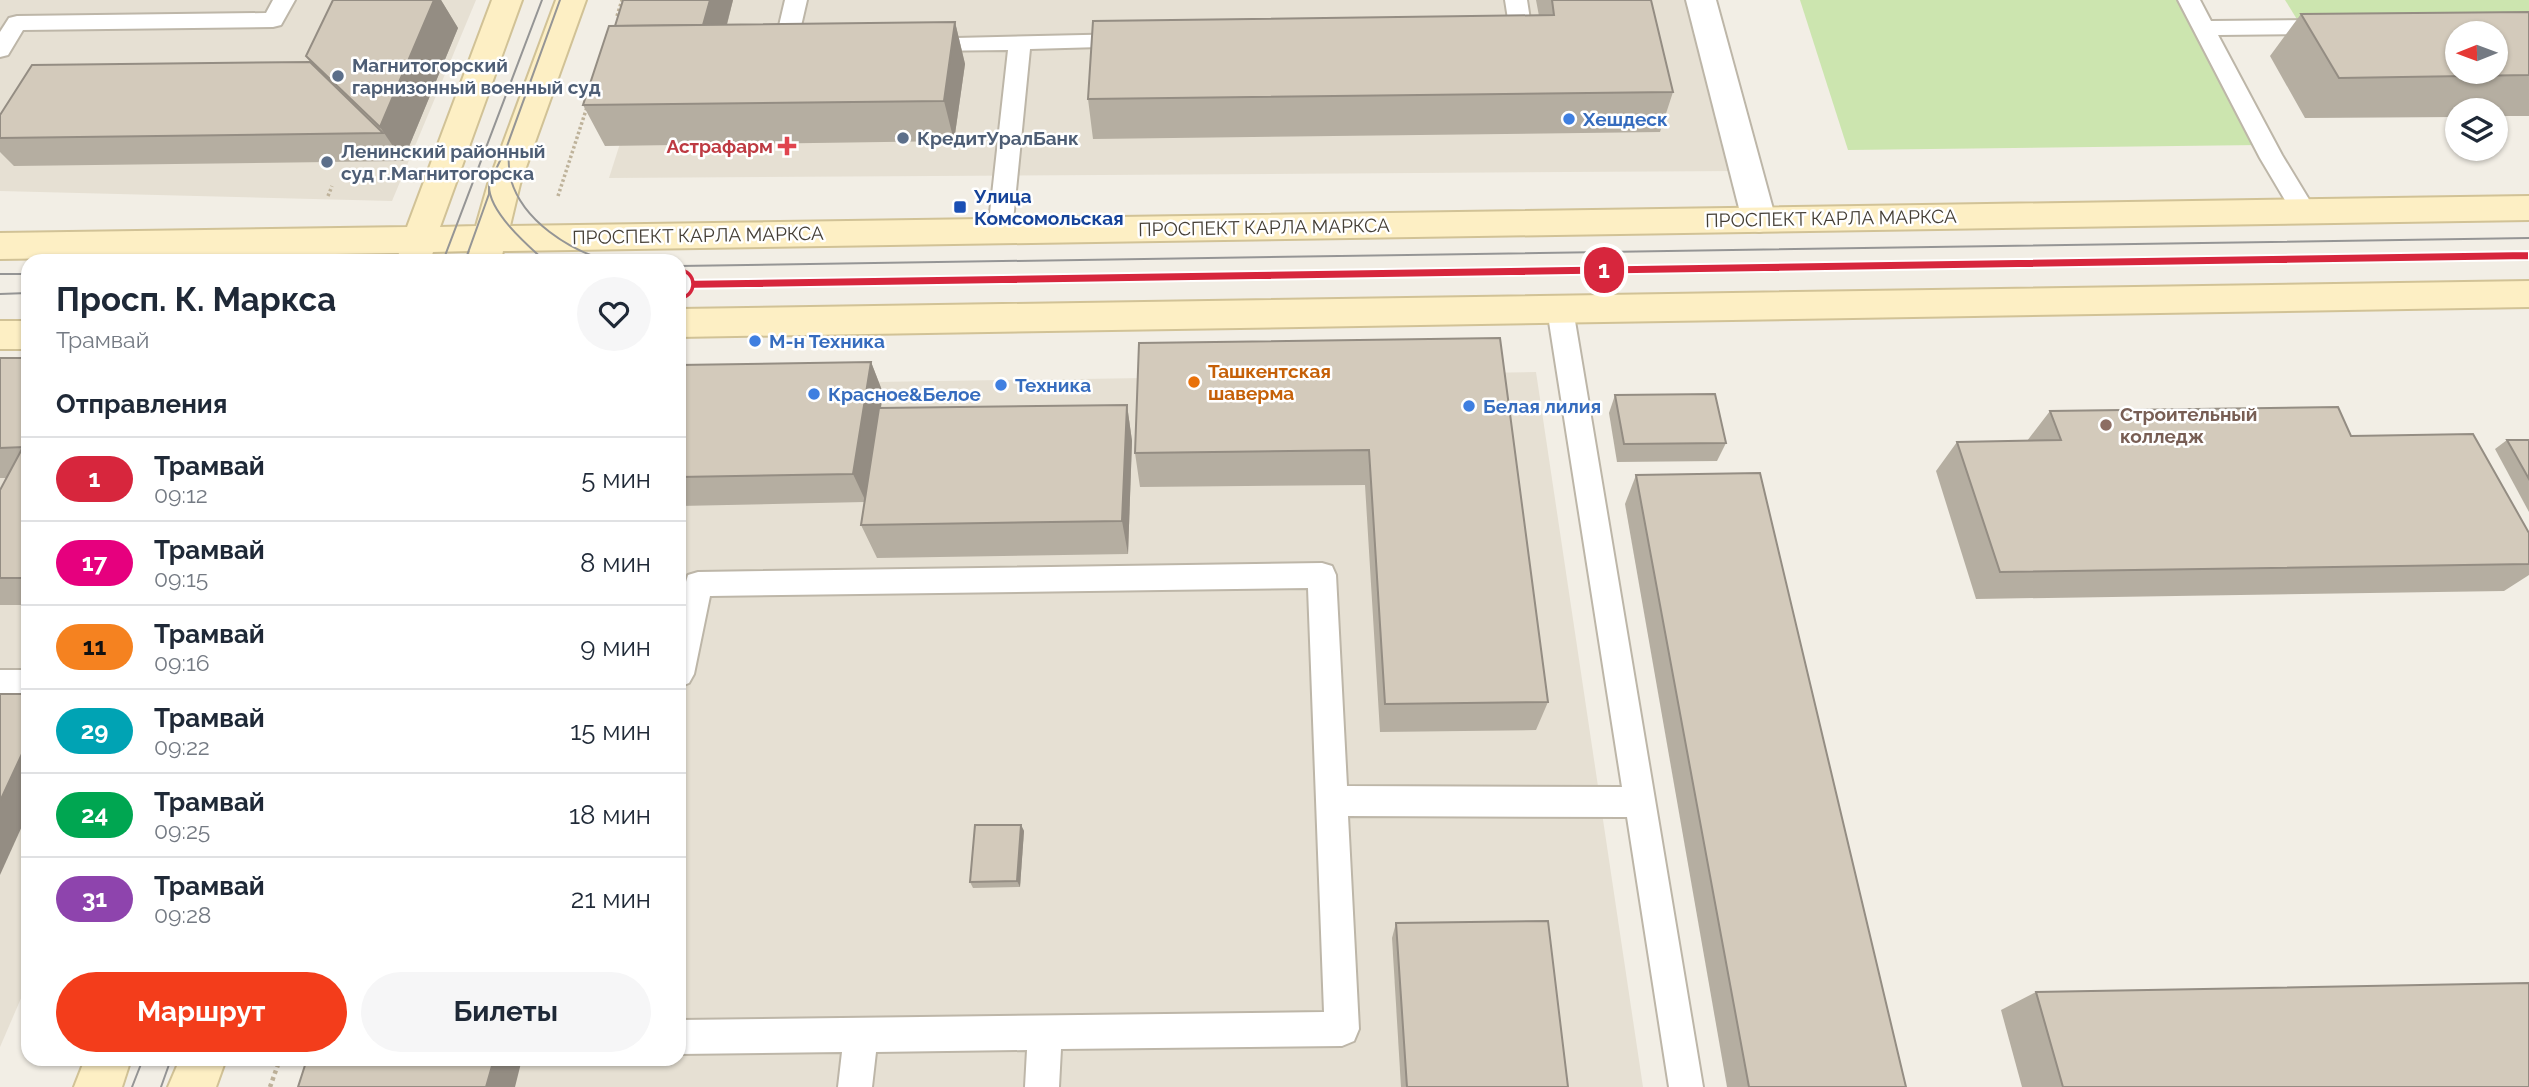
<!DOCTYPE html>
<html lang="ru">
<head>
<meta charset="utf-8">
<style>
  :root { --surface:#fff; --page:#f6f6f7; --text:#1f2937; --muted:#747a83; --line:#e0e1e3; --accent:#f33d1b }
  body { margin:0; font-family:Raleway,sans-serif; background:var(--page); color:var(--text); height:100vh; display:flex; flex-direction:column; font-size:26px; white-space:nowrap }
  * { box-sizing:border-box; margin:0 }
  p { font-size:23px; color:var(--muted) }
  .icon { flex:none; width:38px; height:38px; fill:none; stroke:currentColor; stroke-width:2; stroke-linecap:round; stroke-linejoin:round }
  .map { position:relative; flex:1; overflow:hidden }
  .sheet { position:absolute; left:21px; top:254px; width:665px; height:812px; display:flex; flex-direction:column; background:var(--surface); border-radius:21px; box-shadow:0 2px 5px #0004 }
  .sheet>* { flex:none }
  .badge { padding:0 14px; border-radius:23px; font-size:24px; line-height:46px }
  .needle { width:46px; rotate:269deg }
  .tools { position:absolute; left:2445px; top:21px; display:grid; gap:14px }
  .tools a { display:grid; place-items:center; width:63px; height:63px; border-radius:50%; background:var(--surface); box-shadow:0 2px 5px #0004; font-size:35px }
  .map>.badge { position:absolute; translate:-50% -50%; box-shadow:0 0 0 4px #fff }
  h2 { padding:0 35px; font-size:26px; line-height:63px }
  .round { display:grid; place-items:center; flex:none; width:74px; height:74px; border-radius:37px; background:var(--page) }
  .head { display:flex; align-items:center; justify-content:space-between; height:119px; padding:0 35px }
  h1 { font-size:33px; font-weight:700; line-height:52px }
  .primary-button { display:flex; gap:14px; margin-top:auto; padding:14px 35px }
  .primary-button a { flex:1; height:80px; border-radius:42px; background:var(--accent); color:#fff; font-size:28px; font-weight:700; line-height:80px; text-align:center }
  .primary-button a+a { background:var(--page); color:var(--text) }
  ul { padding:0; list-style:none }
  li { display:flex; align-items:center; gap:21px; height:84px; padding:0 35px; border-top:2px solid var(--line) }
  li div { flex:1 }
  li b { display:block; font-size:26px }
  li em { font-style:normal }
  li .badge { min-width:77px; font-weight:700; text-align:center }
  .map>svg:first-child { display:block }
</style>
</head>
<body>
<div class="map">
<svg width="2529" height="1087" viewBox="0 0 2529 1087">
  <rect width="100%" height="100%" fill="#f2eee5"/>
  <!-- residential -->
  <g fill="#e6e0d3">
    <path d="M0,0H476L392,201L0,191Z"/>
    <path d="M666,0H1695L1738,171L609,178Z"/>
    <path d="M1536,372L1643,1087H333L341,1059H679V385Z"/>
    <path d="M0,380H28V982L0,1047Z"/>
  </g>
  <!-- green -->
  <g fill="#cce5af">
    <path d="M1800,0H2182L2260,145L1848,150Z"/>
    <path d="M2285,0H2529V17L2298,21Z"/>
  </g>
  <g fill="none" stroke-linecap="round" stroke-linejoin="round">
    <!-- lane casing -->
    <g stroke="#bdb6a8" stroke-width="4">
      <g id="lane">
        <path d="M273,0H295L281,25L273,27L23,30L8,55L0,57V32L9,18L17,16L266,13Z"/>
        <path d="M785,0H807L798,39L809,41L812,46L809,51L777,52L774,47Z"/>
        <path d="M1505,0H1527L1533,39L1530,44H1500L1497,39L1500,34L1510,32Z"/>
        <path d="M2178,0H2200L2211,21L2327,20L2335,22L2338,27L2335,32L2327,34L2218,35L2282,155L2316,211L2313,217L2304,220L2295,217L2260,158Z"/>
        <path d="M1128,34L1136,36L1139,41L1136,46L1030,49L1012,231L1009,237L1000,240L991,237L988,231L1008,50L922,51L914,49L911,44L914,39Z"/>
        <path d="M1560,299L1569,302L1573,309L1703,1087H1669L1627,817L1348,816L1359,1029L1354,1041L1342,1046L1061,1049L1059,1087H1025L1027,1050L876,1052L872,1087H838L842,1052L679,1054V1020L1324,1012L1308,588L710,596L694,674L689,683L679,687V606L688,575L698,572L1322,563L1332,566L1336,575L1347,786L1622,787L1547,309L1551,302Z"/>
        <rect x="0" y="670" width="28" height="26"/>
      </g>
    </g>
    <!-- street casing -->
    <g stroke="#bdb6a8" stroke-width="4">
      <path id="street" d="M1686,0H1716L1776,220L1771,229L1759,232L1747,229L1742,220Z"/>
    </g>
    <!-- secondary casing -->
    <g stroke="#d1c296" stroke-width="4">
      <g id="secondary">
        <path d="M492,0H522L440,227L476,226L488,184L556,0H586L520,184L510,226L2529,196V220L503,251L501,261H467L470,251L433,252L430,261H396L399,253L0,259V233L407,227Z"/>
        <path d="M2529,281V307L679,337V309Z"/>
        <rect x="0" y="321" width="28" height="28"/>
        <path d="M85,1059H131L122,1087H74Z"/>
        <path d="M180,1059H226L216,1087H168Z"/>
      </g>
    </g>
    <!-- path-far1 -->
    <g stroke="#beb29a" stroke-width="3.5" stroke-dasharray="2.5 2.5" stroke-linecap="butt">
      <path d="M617,16L622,0"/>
      <path d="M328,196L332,186"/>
      <path d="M558,196L587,107"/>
    </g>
    <!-- path -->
    <path stroke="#beb29a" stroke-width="4.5" stroke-dasharray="3.5 3.5" stroke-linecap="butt" d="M270,1087L280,1059"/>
    <!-- lane -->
    <use href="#lane" fill="#fff" fill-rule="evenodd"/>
    <!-- street -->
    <use href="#street" fill="#fff" fill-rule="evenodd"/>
    <!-- secondary -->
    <use href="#secondary" fill="#fdefc4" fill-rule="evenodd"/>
    <!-- tram -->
    <g stroke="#959595" stroke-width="2">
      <path d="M508,147C509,158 508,169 511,180C523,221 569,250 608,261"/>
      <path d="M489,186C489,212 527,245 545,261"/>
      <path d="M443,261L542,0"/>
      <path d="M465,261L489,194V184L507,146L560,0"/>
      <path d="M679,266L2529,238"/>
      <path d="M0,274H28"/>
      <path d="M679,284L2529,256"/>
      <path d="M0,294L28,293"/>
      <path d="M132,1087L143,1059"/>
      <path d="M161,1087L171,1059"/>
    </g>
  </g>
  <!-- wall -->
  <g fill="#b5aea1">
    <path d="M333,0H441L458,28L403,161L14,166L0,152V115L310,62L306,56Z"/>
    <path d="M733,0L727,25L955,22L965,64L954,141L605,146L583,105L615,26Z"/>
    <path d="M1536,0H1651L1673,92L1660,132L1093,139L1088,99L1539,16Z"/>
    <path d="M2529,12V116H2496V110H2457V117L2305,118L2270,56L2301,14Z"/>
    <path d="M1500,338L1548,702L1536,730L1380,732L1365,485L1140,487L1135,453Z"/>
    <path d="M0,358H28V605H0V490L7,478H0Z"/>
    <path d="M871,362L883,393L881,408L1127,405L1132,441L1128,554L877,558L861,525L865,502L679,506V365Z"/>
    <path d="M1615,395L1726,443L1717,461L1617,462L1609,413Z"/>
    <path d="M2050,411L2351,436L2529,533V575L2504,591L1976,599L1936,471L1957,442L2027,441Z"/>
    <path d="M2507,440H2529V512L2495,449Z"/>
    <path d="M1636,475L1906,1087H1727L1625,504Z"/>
    <path d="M1021,825L1024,831L1020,887L973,888L970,882Z"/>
    <path d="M1396,923L1568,1087H1401L1392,938Z"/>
    <path d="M2036,992L2529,1087H2022L2001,1010Z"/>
  </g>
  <!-- shaded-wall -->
  <g fill="#948d83">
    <path d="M434,0H441L458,28L403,161L380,127Z"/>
    <path d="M710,0H733L716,66L701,32Z"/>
    <path d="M955,22L965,64L954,141L944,101Z"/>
    <path d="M871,362L883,393L866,502L853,474Z"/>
    <path d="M1127,405L1132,441L1128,554L1122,521Z"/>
    <path d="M28,741V813L0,875V801Z"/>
    <path d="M1021,825L1024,831L1020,887L1017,881Z"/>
    <path d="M494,1059H522L515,1087H486Z"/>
  </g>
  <!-- building -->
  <g fill="#d3cabb" stroke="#948d83" stroke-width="2" fill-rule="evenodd">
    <path d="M333,0H434L380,127L306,56Z"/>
    <path d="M623,0H710L703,25L615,26Z"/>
    <path d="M1552,0H1651L1673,92L1088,99L1093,21L1554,15Z"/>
    <path d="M2529,12V75L2339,78L2301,14ZM2457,33H2496V72H2457Z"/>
    <path d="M955,22L944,101L583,105L609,26Z"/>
    <path d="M310,62L383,133L0,138V115L32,65Z"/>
    <path d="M1500,338L1548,702L1385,704L1369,450L1135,453L1139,343Z"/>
    <path d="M0,358H28V578H0V490L23,447L0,448Z"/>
    <path d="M871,362L853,474L679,477V365Z"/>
    <path d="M1715,394L1726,443L1624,444L1615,395Z"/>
    <path d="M1127,405L1122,521L861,525L879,408Z"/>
    <path d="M2338,407L2351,436L2473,434L2529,533V564L2000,572L1957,442L2061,440L2050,411Z"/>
    <path d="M2507,440H2529V479Z"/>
    <path d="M1760,473L1906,1087H1749L1636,475Z"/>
    <path d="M0,694H28V741L0,801Z"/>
    <path d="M975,825H1021L1017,881L970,882Z"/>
    <path d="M1548,921L1568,1087H1407L1396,923Z"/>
    <path d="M2529,983V1087H2063L2036,992Z"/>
    <path d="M307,1059H494L486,1087H298Z"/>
  </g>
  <!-- line -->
  <path fill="#d7263d" stroke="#fff" stroke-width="2" d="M2529,251V260L679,289L673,284L679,280Z"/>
  <!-- markers -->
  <g fill="#5c6f8a" stroke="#fff" stroke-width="2.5">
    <circle cx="338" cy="76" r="7"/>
    <circle cx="903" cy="138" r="7"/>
    <circle cx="327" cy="162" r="7"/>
  </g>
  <g fill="#3f7fe0" stroke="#fff" stroke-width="2.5">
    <circle cx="1569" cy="119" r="7"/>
    <circle cx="755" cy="341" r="7"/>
    <circle cx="1001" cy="385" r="7"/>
    <circle cx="814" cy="394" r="7"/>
    <circle cx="1469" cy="406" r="7"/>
  </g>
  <path fill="#e0444e" stroke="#fff" stroke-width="2.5" d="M783.5 135.5h7v7h7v7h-7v7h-7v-7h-7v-7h7z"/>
  <rect fill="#1a4fb4" stroke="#fff" stroke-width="2.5" x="953" y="200" width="14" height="14" rx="3.5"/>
  <circle fill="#fff" stroke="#d7263d" stroke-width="3.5" cx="679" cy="284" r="14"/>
  <circle fill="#e8710a" stroke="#fff" stroke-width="2.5" cx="1194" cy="382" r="7"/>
  <circle fill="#8d6e63" stroke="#fff" stroke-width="2.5" cx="2106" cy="425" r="7"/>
  <g text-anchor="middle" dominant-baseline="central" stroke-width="5" stroke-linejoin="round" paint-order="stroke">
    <!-- service labels -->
    <g font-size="19" font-weight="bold" fill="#4e5e75" stroke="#fff" text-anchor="start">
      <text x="352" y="65">Магнитогорский<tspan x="352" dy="22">гарнизонный военный суд</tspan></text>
      <text x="917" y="138">КредитУралБанк</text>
      <text x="341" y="151">Ленинский районный<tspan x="341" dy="22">суд г.Магнитогорска</tspan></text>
    </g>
    <!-- shop labels -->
    <g font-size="19" font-weight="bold" fill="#366cbe" stroke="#fff" text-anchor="start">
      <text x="1583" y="119">Хешдеск</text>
      <text x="769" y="341">М-н Техника</text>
      <text x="1015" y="385">Техника</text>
      <text x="828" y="394">Красное&amp;Белое</text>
      <text x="1483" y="406">Белая лилия</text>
    </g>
    <!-- health labels -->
    <g font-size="19" font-weight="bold" fill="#be3a42" stroke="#fff" text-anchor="end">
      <text x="773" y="146">Астрафарм</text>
    </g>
    <!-- transit labels -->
    <g font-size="19" font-weight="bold" fill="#164399" stroke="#fff" text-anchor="start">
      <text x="974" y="196">Улица<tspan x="974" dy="22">Комсомольская</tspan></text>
    </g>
    <!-- street labels -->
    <g font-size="19" fill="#443e35" stroke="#fff">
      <text transform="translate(1831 218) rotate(-1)">ПРОСПЕКТ КАРЛА МАРКСА</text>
      <text transform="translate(1264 227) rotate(-1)">ПРОСПЕКТ КАРЛА МАРКСА</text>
      <text transform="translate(698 235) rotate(-1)">ПРОСПЕКТ КАРЛА МАРКСА</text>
    </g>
    <!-- food labels -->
    <g font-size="19" font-weight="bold" fill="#c56008" stroke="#fff" text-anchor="start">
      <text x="1208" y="371">Ташкентская<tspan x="1208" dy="22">шаверма</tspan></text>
    </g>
    <!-- education labels -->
    <g font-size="19" font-weight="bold" fill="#785e54" stroke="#fff" text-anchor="start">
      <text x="2120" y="414">Строительный<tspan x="2120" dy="22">колледж</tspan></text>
    </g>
  </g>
</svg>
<div class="tools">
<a><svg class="needle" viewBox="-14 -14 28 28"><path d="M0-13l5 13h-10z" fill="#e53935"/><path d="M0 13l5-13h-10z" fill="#747a83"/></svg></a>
<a><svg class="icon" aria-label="layers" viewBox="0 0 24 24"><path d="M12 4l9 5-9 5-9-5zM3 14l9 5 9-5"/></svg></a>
</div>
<b class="badge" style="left:1604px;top:270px;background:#d7263d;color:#fff">1</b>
<section class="sheet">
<div class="head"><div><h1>Просп. К. Маркса</h1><p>Трамвай</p></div><a class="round"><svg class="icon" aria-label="heart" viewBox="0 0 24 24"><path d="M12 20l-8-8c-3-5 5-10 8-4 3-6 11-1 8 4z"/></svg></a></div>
<h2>Отправления</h2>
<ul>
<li><span class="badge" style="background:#d7263d;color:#fff">1</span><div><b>Трамвай</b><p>09:12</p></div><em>5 мин</em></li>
<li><span class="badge" style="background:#e6007e;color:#fff">17</span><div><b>Трамвай</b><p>09:15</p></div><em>8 мин</em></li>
<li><span class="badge" style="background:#f58220;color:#111">11</span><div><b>Трамвай</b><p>09:16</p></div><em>9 мин</em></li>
<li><span class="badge" style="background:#00a3b4;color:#fff">29</span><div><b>Трамвай</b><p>09:22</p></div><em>15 мин</em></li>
<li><span class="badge" style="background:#00a651;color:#fff">24</span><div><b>Трамвай</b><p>09:25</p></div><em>18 мин</em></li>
<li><span class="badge" style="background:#8e44ad;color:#fff">31</span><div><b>Трамвай</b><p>09:28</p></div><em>21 мин</em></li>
</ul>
<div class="primary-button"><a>Маршрут</a><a>Билеты</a></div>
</section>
</div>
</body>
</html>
